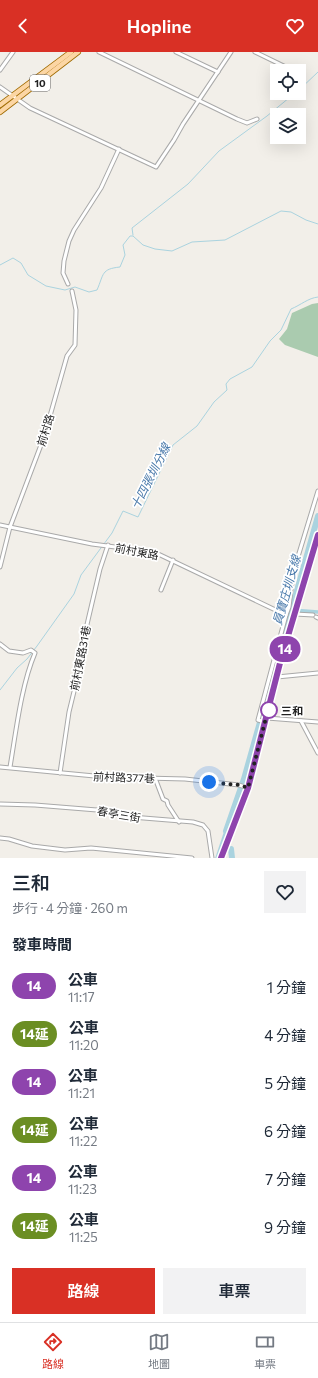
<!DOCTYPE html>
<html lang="zh-TW">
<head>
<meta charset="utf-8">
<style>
  :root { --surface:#fff; --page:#f2f2f3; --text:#1f2937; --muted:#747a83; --line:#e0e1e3; --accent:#d93025 }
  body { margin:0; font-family:Commissioner,"Noto Sans TC",sans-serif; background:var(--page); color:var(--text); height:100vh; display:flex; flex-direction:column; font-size:15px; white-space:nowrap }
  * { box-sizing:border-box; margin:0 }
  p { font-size:13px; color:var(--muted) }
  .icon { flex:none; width:22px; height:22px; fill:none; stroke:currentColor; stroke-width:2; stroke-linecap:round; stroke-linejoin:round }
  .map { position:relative; height:806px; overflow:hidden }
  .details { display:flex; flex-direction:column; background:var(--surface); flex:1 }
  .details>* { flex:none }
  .badge { padding:0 8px; border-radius:13px; font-size:14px; line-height:26px }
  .fabs { position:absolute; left:270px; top:12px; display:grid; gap:8px }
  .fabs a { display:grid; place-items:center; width:36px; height:36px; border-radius:0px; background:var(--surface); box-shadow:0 4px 16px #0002; font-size:20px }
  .you { position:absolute; width:20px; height:20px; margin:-10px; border:3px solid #fff; border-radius:50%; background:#1a73e8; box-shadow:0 0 0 6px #1a73e833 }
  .map>.badge { position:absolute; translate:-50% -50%; box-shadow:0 0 0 2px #fff }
  h2 { padding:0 12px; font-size:15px; line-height:36px }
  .round { display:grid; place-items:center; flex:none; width:42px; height:42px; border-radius:0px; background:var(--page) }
  .summary { display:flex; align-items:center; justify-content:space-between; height:68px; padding:0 12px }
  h1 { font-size:19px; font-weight:600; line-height:30px }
  .cta { display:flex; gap:8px; margin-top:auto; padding:8px 12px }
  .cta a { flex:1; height:46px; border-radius:0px; background:var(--accent); color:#fff; font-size:16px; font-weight:600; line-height:46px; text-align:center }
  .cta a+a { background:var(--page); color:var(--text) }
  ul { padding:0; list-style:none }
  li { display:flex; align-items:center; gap:12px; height:48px; padding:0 12px }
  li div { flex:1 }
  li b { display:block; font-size:15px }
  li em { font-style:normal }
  li .badge { min-width:44px; font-weight:700; text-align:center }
  header { display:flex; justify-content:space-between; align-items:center; height:52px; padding:0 12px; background:var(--accent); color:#fff; font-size:18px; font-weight:600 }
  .tab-bar { display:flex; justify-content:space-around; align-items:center; height:56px; border-top:1px solid var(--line); background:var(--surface); font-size:11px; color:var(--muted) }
  .tab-bar a { display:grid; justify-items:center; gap:2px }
  .tab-bar .selected { color:var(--accent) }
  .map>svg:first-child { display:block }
</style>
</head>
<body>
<header><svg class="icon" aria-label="back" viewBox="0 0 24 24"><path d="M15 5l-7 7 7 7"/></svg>Hopline<svg class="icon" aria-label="heart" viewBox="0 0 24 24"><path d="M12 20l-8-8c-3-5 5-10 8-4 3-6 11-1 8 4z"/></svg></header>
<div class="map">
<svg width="318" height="806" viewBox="0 0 318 806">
  <rect width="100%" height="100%" fill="#f2efe9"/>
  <!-- cemetery -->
  <path fill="#aacbaf" d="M318,251V305L285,293L279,287L287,277L292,261L312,252Z"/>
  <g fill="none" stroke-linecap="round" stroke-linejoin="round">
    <!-- stream -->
    <g stroke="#aad3df" stroke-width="1">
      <path d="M299,38L318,20"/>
      <path d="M133,183L132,176L188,132L219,99L267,64L295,41"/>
      <path d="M0,213L13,206L21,211L28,223L46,234L65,238L75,235L89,240L97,238C104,222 101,217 120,215L125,203L123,193L130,184H133L143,193L155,197L172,199L192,190L225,188L281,159L291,160L306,168L318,172"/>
      <path d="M0,638L17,616L27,607L37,594L74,542L81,523L112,481L123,459L138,465L173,393L197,374L214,350L227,338L226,332L230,327L252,315L270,289L281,278L291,257C301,253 308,246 318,245"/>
    </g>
    <!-- canal -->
    <g stroke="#aad3df" stroke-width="3.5">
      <path d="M292,558L318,560"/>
      <path d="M217,806L226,779"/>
    </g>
    <!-- river -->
    <g stroke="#aad3df" stroke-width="6">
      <path d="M226,779L244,727L318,464"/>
      <path d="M231,797L232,806"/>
    </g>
    <!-- street casing -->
    <g stroke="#a9a9a9" stroke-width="5">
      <g id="street">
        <path d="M99,0L237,67L247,71L257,67"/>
        <path d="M176,0L218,20"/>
        <path d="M255,0L292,18"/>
        <path d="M0,18L13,0"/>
        <path d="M0,35L30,56L156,115L174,88L183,72L231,0"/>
        <path d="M68,232L63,221L64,209L69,189L74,178L101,136L119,97"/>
        <path d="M0,473L92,492L154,500L286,563"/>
        <path d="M0,515L10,475L44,385L67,304L75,293L76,258L72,239"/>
        <path d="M161,538L173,508"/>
        <path d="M295,562L313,563"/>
        <path d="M316,565L318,566"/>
        <path d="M0,592L9,599L23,601L31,598L35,601C21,634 16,680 10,715"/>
        <path d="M277,625L318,621"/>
        <path d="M267,666L318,670"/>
        <path d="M301,669L318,701"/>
        <path d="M265,670L258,668L286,563L289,555L293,521L318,439"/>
        <path d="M0,715L105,725L185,727L239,733L248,736"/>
        <path d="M60,721L69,660L79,619L85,581L100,517L108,493"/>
        <path d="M155,726L163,747L167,749L168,753L179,770"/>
        <path d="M0,752L35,753L97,758L119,764L193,770L203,773L208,779L212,806"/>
        <path d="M0,786L9,787L32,794L65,798L91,796L192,806"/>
      </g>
    </g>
    <!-- secondary casing -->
    <g stroke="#707d05" stroke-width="6">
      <path id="secondary" d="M221,806L248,736L280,611L318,483"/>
    </g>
    <!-- primary casing -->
    <g stroke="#a06b00" stroke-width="6">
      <g id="primary">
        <path d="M0,53L71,0"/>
        <path d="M0,60L78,0"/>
      </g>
    </g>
    <!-- street -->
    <use href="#street" stroke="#fff" stroke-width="3"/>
    <!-- secondary -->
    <use href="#secondary" stroke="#f7fabf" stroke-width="4"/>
    <!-- primary -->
    <use href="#primary" stroke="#fcd6a4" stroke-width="4.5"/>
  </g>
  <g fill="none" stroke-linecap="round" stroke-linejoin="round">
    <!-- line casing -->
    <g stroke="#fff" stroke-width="9">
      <path id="line" d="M221,806L248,736L280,611L318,483"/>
    </g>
    <!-- line -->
    <use href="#line" stroke="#8e44ad" stroke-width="6"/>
    <!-- walk -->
    <path stroke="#222" stroke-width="4" stroke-dasharray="0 7.2" d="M209,730L239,733L248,736L269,654V658"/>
  </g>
  <!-- markers -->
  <circle fill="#fff" stroke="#8e44ad" stroke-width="2" cx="269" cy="658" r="8"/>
  <g text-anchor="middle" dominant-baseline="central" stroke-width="3.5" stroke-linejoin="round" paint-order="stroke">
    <!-- shield labels -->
    <rect fill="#fff" stroke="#646464" stroke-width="1" x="30" y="23" width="20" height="16" rx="3"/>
    <g font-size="10" font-weight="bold" fill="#222">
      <text x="40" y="31">10</text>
    </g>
    <!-- street labels -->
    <g font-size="11" fill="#222" stroke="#fff">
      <text transform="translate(45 378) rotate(-73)">前村路</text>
      <text transform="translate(137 499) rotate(11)">前村東路</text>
      <text transform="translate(80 606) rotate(-79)">前村東路31巷</text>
      <text transform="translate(124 725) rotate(2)">前村路377巷</text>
      <text transform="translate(119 762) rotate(10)">春亭三街</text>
    </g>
    <!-- stop labels -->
    <g font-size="11" font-weight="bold" fill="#222" stroke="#fff" text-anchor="start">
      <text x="281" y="658">三和</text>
    </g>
    <!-- water labels -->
    <g font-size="12" font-style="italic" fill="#4a7aab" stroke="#fff">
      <text transform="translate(150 424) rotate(-63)">十四張圳分線</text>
      <text transform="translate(286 538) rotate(-74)">員寶庄圳支線</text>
    </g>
  </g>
</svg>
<div class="fabs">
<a><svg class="icon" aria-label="locate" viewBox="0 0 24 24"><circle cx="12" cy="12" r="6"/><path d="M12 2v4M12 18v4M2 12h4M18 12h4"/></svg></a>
<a><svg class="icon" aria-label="layers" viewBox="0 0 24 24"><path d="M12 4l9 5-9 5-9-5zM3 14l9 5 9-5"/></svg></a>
</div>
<div class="you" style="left:209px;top:730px"></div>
<b class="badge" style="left:285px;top:597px;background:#8e44ad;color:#fff">14</b>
</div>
<section class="details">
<div class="summary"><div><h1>三和</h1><p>步行 · 4 分鐘 · 260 m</p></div><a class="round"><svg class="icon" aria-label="heart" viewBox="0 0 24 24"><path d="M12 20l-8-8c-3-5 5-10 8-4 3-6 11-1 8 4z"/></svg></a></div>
<h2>發車時間</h2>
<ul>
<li><span class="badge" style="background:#8e44ad;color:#fff">14</span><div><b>公車</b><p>11:17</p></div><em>1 分鐘</em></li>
<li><span class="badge" style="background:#6b8e23;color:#fff">14延</span><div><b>公車</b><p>11:20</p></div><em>4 分鐘</em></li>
<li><span class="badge" style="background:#8e44ad;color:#fff">14</span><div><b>公車</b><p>11:21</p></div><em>5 分鐘</em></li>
<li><span class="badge" style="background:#6b8e23;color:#fff">14延</span><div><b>公車</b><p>11:22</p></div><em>6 分鐘</em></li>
<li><span class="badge" style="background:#8e44ad;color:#fff">14</span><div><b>公車</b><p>11:23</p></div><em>7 分鐘</em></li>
<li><span class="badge" style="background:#6b8e23;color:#fff">14延</span><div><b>公車</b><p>11:25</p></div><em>9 分鐘</em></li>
</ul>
<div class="cta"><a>路線</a><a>車票</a></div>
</section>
<nav class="tab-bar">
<a class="selected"><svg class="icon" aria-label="directions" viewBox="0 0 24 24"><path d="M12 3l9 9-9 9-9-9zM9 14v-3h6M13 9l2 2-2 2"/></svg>路線</a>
<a><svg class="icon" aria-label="map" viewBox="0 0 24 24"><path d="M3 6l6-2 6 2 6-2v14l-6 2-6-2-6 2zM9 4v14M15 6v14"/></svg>地圖</a>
<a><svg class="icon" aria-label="tickets" viewBox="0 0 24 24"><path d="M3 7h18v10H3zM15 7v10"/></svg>車票</a>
</nav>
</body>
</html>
